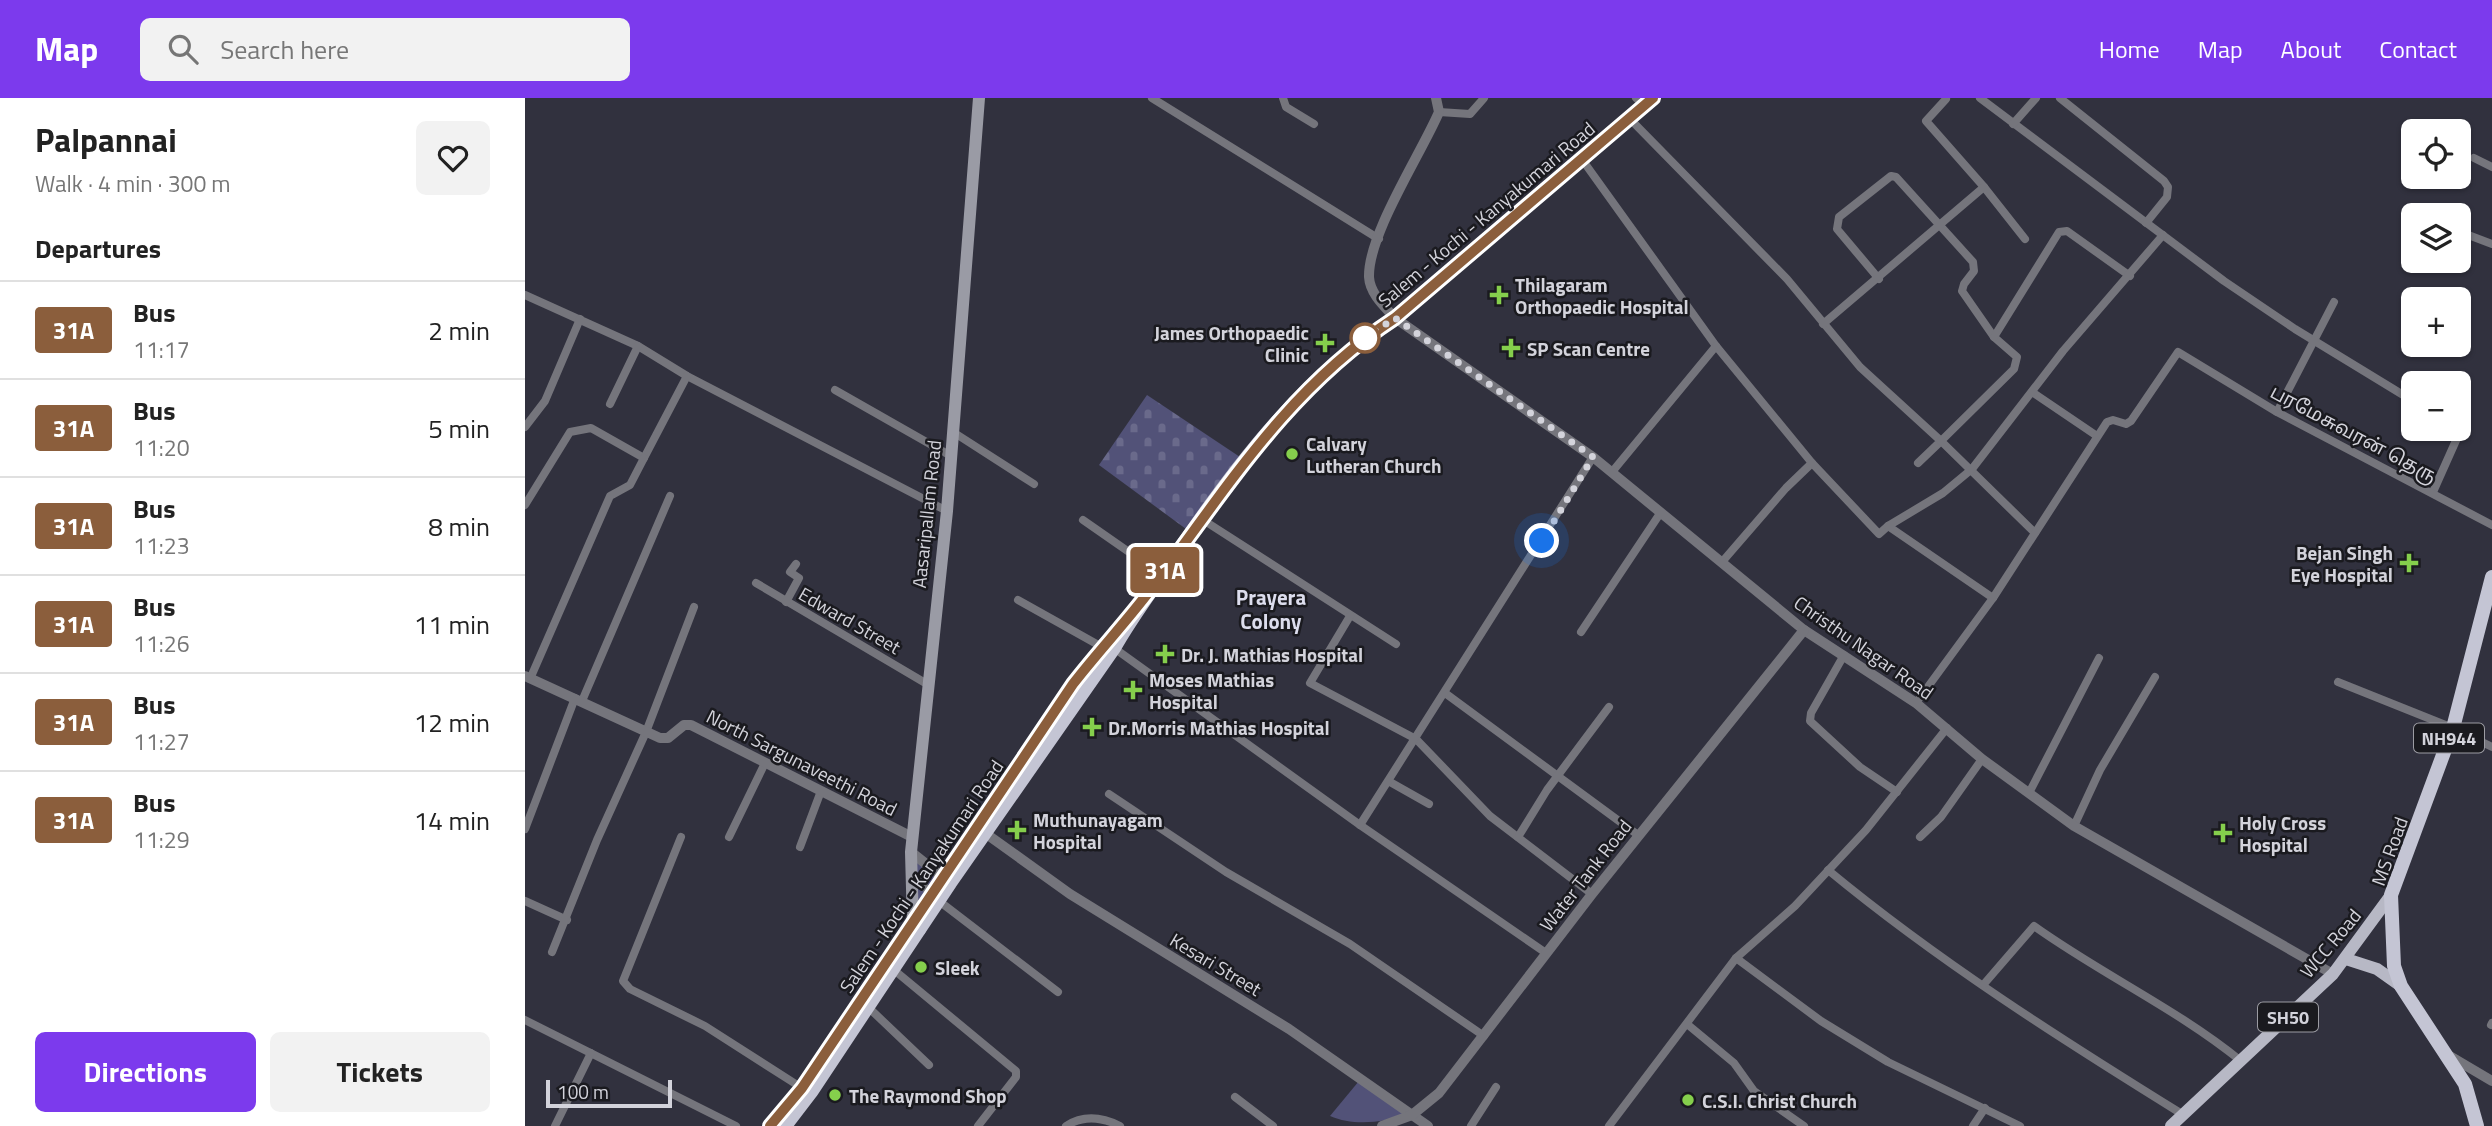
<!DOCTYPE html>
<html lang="en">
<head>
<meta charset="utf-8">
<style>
  :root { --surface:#fff; --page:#f2f2f2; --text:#222; --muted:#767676; --line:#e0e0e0; --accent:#7c3aed }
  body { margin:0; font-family:"Titillium Web","Noto Sans Tamil",sans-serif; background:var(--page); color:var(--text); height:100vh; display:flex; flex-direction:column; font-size:26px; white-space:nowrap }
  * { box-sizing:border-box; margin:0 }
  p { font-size:23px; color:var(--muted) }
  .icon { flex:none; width:38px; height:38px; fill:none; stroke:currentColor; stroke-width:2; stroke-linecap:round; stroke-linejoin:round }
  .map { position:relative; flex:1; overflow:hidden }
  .drawer { display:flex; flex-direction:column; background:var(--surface); width:525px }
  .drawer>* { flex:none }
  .badge { padding:0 14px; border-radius:5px; font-size:24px; line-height:46px }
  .controls { position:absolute; left:1876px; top:21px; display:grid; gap:14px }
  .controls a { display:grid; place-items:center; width:70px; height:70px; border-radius:10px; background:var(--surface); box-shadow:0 2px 5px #0004; font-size:35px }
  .scale { position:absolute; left:21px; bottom:18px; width:126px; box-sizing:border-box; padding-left:7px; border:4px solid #d3d3db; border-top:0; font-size:19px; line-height:24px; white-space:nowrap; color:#d3d3db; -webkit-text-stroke:5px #1a1a1f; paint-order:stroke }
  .you { position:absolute; width:35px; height:35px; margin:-18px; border:5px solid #fff; border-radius:50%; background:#1a73e8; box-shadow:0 0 0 10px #1a73e833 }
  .map>.badge { position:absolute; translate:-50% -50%; box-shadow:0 0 0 4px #fff }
  h2 { padding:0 35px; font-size:26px; line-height:63px }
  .round { display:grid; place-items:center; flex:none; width:74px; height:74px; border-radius:10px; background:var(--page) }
  .summary { display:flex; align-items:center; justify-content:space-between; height:119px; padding:0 35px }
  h1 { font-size:33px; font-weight:700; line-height:52px }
  .primary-button { display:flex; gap:14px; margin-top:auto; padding:14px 35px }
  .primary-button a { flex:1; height:80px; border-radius:10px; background:var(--accent); color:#fff; font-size:28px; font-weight:700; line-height:80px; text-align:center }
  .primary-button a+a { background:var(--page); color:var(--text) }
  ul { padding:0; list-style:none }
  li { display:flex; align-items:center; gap:21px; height:98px; padding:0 35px; border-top:2px solid var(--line) }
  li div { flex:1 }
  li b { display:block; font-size:26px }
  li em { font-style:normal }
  li .badge { min-width:77px; font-weight:700; text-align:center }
  header { display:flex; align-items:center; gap:42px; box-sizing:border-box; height:98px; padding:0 35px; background:var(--accent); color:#fff }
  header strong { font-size:33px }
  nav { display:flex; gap:38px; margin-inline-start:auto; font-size:24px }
  .search { width:490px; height:63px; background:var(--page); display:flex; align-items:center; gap:18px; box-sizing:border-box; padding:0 24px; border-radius:10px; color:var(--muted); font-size:26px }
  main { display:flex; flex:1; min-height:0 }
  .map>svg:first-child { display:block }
</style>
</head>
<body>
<header>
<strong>Map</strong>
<div class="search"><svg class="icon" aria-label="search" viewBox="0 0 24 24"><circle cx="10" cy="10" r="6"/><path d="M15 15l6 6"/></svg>Search here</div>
<nav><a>Home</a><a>Map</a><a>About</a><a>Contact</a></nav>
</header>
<main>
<section class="drawer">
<div class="summary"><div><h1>Palpannai</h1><p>Walk · 4 min · 300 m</p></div><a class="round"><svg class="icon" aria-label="heart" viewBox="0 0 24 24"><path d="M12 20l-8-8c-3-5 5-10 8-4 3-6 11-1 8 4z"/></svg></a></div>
<h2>Departures</h2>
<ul>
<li><span class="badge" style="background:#8b5e3c;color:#fff">31A</span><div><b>Bus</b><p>11:17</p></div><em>2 min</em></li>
<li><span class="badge" style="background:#8b5e3c;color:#fff">31A</span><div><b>Bus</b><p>11:20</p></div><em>5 min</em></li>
<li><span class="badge" style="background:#8b5e3c;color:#fff">31A</span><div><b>Bus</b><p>11:23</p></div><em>8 min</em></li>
<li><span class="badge" style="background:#8b5e3c;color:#fff">31A</span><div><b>Bus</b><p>11:26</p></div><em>11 min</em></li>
<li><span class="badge" style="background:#8b5e3c;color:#fff">31A</span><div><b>Bus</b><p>11:27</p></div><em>12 min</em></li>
<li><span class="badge" style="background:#8b5e3c;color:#fff">31A</span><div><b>Bus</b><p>11:29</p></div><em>14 min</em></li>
</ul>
<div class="primary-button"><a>Directions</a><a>Tickets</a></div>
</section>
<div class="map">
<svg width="1967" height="1028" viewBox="0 0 1967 1028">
  <defs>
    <pattern id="cemetery-stones" width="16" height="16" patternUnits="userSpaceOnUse" patternTransform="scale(1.75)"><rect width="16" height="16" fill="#525278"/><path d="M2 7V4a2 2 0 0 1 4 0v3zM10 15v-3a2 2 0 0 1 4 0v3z" fill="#6a6a8b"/></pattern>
  </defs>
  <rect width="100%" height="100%" fill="#31313e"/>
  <!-- cemetery -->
  <path fill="url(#cemetery-stones)" d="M622,297L715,359L661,431L574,367Z"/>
  <!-- green -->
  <g fill="#525278">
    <path d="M390,760L414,782L390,821Z"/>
    <path d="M834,983L884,1016C857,1025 828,1028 805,1018Z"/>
  </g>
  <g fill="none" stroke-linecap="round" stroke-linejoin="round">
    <!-- minor -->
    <g stroke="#75757c" stroke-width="8">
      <path d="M627,0L854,141"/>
      <path d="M758,0L761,9L789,26"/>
      <path d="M1111,0L1119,7"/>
      <path d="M1455,0L1699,183L1770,231L1888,303"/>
      <path d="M1535,0L1639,83L1643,89L1642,99L1621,125"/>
      <path d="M1421,1L1401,23L1459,89"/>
      <path d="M914,14L945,16L959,0"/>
      <path d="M1104,20L1262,181L1335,269L1416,343L1393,365"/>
      <path d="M1488,26L1511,0"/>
      <path d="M1056,60L1191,248L1287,365"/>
      <path d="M1949,60L1967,69"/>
      <path d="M1938,135L1967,146"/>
      <path d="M1354,181L1312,131L1314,119L1366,78L1371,79L1448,164L1449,173L1439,186L1437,193L1469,239L1492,259L1489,271L1416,343L1510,435"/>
      <path d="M0,197L113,248L162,278L422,413"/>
      <path d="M1298,226L1459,89L1500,141"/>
      <path d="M1469,239L1534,134L1542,133L1605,178"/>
      <path d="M310,292L426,358"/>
      <path d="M1507,294L1572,338"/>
      <path d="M85,306L113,248"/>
      <path d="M1752,314L1809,204"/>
      <path d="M0,329L20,303L55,221"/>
      <path d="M428,334L509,386"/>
      <path d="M1087,374L1191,248"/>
      <path d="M1908,394L1933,338V331"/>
      <path d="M0,407L45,334L66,330L119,360L162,278"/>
      <path d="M675,420L871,546"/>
      <path d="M558,422L637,477"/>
      <path d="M1197,464L1261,390L1287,365L1354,436L1363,428"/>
      <path d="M231,485L402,586"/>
      <path d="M1468,500L1363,428L1418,395L1447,371L1538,253L1638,137"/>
      <path d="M493,502L577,549"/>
      <path d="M261,504L274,480L265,474L271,466"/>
      <path d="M825,518L785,585L891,641L965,718L1067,796"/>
      <path d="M1056,534L1136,414"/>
      <path d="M589,550L835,727L1021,855"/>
      <path d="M1319,557L1286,615L1285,623L1335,669L1372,694"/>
      <path d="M5,581L85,398L105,387L119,360"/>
      <path d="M1813,584L1928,630L1967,649"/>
      <path d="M920,595L1113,737"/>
      <path d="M57,603L145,398"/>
      <path d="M1391,605L1468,500L1582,324L1588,322L1601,326L1606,323L1653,254L1752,314L1967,427"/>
      <path d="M865,684L904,706"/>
      <path d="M1504,695L1574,560"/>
      <path d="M584,696L701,774L825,846L959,938"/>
      <path d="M835,727L1068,359"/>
      <path d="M1549,728L1575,672L1630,579"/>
      <path d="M0,731L50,600"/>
      <path d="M156,739L98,883L105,891L180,928L277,990"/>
      <path d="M204,739L240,665"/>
      <path d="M993,739L1022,692L1084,609"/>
      <path d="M1395,739L1416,719L1457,661"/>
      <path d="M275,749L296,693"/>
      <path d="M1303,772C1413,863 1536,941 1657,1016"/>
      <path d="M389,779L414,803L533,894"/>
      <path d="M0,803L42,822"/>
      <path d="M27,854L72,742L121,634L169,509"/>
      <path d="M1211,860L1296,923L1363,964L1495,1028"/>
      <path d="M369,872L491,973V979L453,1028"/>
      <path d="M1459,886L1509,828C1576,876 1652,911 1716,963"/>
      <path d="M344,910L404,967"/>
      <path d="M0,922L211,1028"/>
      <path d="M1162,926L1209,965L1229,993L1279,1028"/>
      <path d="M1966,927L1967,925"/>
      <path d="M710,999L748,1028"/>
      <path d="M30,1028L66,955"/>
      <path d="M541,1028C558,1017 577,1019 595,1028"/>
      <path d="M946,1028L971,989"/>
      <path d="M1084,1028L1211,860L1270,808L1341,732L1422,630"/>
      <path d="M1448,1028L1460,1010"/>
    </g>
    <!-- tertiary -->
    <g stroke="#75757c" stroke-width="10">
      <path d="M911,0L914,14C896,56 843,136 844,179C845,196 860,209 870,220L1068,359L1279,532L1391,605L1457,661L1549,728L1808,876"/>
      <path d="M0,578L135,640H143L159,627H166L387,739"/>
      <path d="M460,735L545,796L764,931L903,1028"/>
      <path d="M386,754L425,785"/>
      <path d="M1923,957L1967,983"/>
      <path d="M857,1028L887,1017L914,995L1067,796L1279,532"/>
    </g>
    <!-- secondary -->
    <path stroke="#9a9ba5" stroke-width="12" d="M395,832L388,827L386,754L422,413L454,0"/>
    <!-- primary -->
    <g stroke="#b7b8c5" stroke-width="12">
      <path d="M1821,861L1852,871L1876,888"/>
      <path d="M1646,1028L1808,876L1866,797"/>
    </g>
    <!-- trunk -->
    <g stroke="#c4c5d4" stroke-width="14">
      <path d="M522,627L548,586L594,532"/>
      <path d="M245,1028L277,990L378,842"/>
      <path d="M260,1028L286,994L425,785L589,550C607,518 628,491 648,461C710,369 777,281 870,220L1128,0"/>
      <path d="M1952,1028L1940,986L1876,888L1869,868L1866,797L1928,630L1967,479"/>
    </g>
  </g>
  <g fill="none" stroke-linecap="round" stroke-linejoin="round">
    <!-- line casing -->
    <g stroke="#fff" stroke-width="16">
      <path id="line" d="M245,1028L277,990L548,586C575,551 606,519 632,483C705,385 765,289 870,220L1128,0"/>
    </g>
    <!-- line -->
    <use href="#line" stroke="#8b5e3c" stroke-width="10"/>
    <!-- walk -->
    <path stroke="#d3d3db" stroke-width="7" stroke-dasharray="0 12.6" d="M840,240L870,220L1068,359L1017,443"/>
  </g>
  <!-- markers -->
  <g fill="#85cf4c" stroke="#1a1a1f" stroke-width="2.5">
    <path d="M970.5 186.5h7v7h7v7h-7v7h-7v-7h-7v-7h7z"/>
    <path d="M796.5 234.5h7v7h7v7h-7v7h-7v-7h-7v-7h7z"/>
    <path d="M982.5 239.5h7v7h7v7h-7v7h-7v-7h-7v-7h7z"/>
    <circle cx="767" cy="356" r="7"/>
    <path d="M1880.5 454.5h7v7h7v7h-7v7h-7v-7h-7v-7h7z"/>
    <path d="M636.5 545.5h7v7h7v7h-7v7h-7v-7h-7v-7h7z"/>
    <path d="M604.5 581.5h7v7h7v7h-7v7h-7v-7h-7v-7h7z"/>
    <path d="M563.5 618.5h7v7h7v7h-7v7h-7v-7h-7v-7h7z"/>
    <path d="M488.5 721.5h7v7h7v7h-7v7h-7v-7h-7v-7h7z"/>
    <path d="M1694.5 724.5h7v7h7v7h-7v7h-7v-7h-7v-7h7z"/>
    <circle cx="396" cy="869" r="7"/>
    <circle cx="310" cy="997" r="7"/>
    <circle cx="1163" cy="1002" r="7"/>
  </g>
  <circle fill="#fff" stroke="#8b5e3c" stroke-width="3.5" cx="840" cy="240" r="14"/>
  <g text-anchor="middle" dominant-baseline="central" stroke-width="5" stroke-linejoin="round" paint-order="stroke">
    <!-- shield labels -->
    <g fill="#1a1a1f" stroke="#9c9ca3" stroke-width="2">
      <rect x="1889" y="625.5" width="70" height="29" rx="5"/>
      <rect x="1733" y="904.5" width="60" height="29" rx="5"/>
    </g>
    <g font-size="18" font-weight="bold" fill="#d3d3db">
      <text x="1924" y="640">NH944</text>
      <text x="1763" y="919">SH50</text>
    </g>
    <!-- street labels -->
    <g font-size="19" fill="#d3d3db" stroke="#1a1a1f">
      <text transform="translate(961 116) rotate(-40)">Salem - Kochi - Kanyakumari Road</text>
      <text transform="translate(1829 335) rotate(28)">பரமேசுவரன் தெரு</text>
      <text transform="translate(401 416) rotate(-84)">Aasaripallam Road</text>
      <text transform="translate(325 522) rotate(30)">Edward Street</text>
      <text transform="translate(1339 549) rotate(35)">Christhu Nagar Road</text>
      <text transform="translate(277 664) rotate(27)">North Sargunaveethi Road</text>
      <text transform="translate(1864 753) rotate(-70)">MS Road</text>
      <text transform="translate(1060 777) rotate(-52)">Water Tank Road</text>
      <text transform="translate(396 778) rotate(-56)">Salem - Kochi - Kanyakumari Road</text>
      <text transform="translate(1805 845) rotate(-50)">WCC Road</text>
      <text transform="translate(691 866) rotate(31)">Kesari Street</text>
    </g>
    <!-- poi labels -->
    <g font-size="19" font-weight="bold" fill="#d3d3db" stroke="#1a1a1f" text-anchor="start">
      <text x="990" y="186">Thilagaram<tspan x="990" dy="22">Orthopaedic Hospital</tspan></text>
      <text x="784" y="234" text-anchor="end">James Orthopaedic<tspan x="784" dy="22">Clinic</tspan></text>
      <text x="1002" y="250">SP Scan Centre</text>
      <text x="781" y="345">Calvary<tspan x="781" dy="22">Lutheran Church</tspan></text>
      <text x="1868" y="454" text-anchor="end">Bejan Singh<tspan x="1868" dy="22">Eye Hospital</tspan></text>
      <text x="656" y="556">Dr. J. Mathias Hospital</text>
      <text x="624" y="581">Moses Mathias<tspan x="624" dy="22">Hospital</tspan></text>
      <text x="583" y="629">Dr.Morris Mathias Hospital</text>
      <text x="508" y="721">Muthunayagam<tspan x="508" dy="22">Hospital</tspan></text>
      <text x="1714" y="724">Holy Cross<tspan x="1714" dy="22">Hospital</tspan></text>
      <text x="410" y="869">Sleek</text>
      <text x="324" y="997">The Raymond Shop</text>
      <text x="1177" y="1002">C.S.I. Christ Church</text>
    </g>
    <!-- neighbourhood labels -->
    <g font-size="21" font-weight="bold" fill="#dcdded" stroke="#1a1a1f">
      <text x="746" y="499">Prayera<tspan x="746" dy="24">Colony</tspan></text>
    </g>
  </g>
</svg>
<div class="controls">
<a><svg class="icon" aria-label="locate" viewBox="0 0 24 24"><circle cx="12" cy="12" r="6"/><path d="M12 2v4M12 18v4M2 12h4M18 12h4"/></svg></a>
<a><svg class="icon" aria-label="layers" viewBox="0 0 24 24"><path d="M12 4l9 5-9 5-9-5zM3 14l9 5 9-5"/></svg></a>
<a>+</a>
<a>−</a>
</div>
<div class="scale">100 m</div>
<div class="you" style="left:1017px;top:443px"></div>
<b class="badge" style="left:640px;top:472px;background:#8b5e3c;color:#fff">31A</b>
</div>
</main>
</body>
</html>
